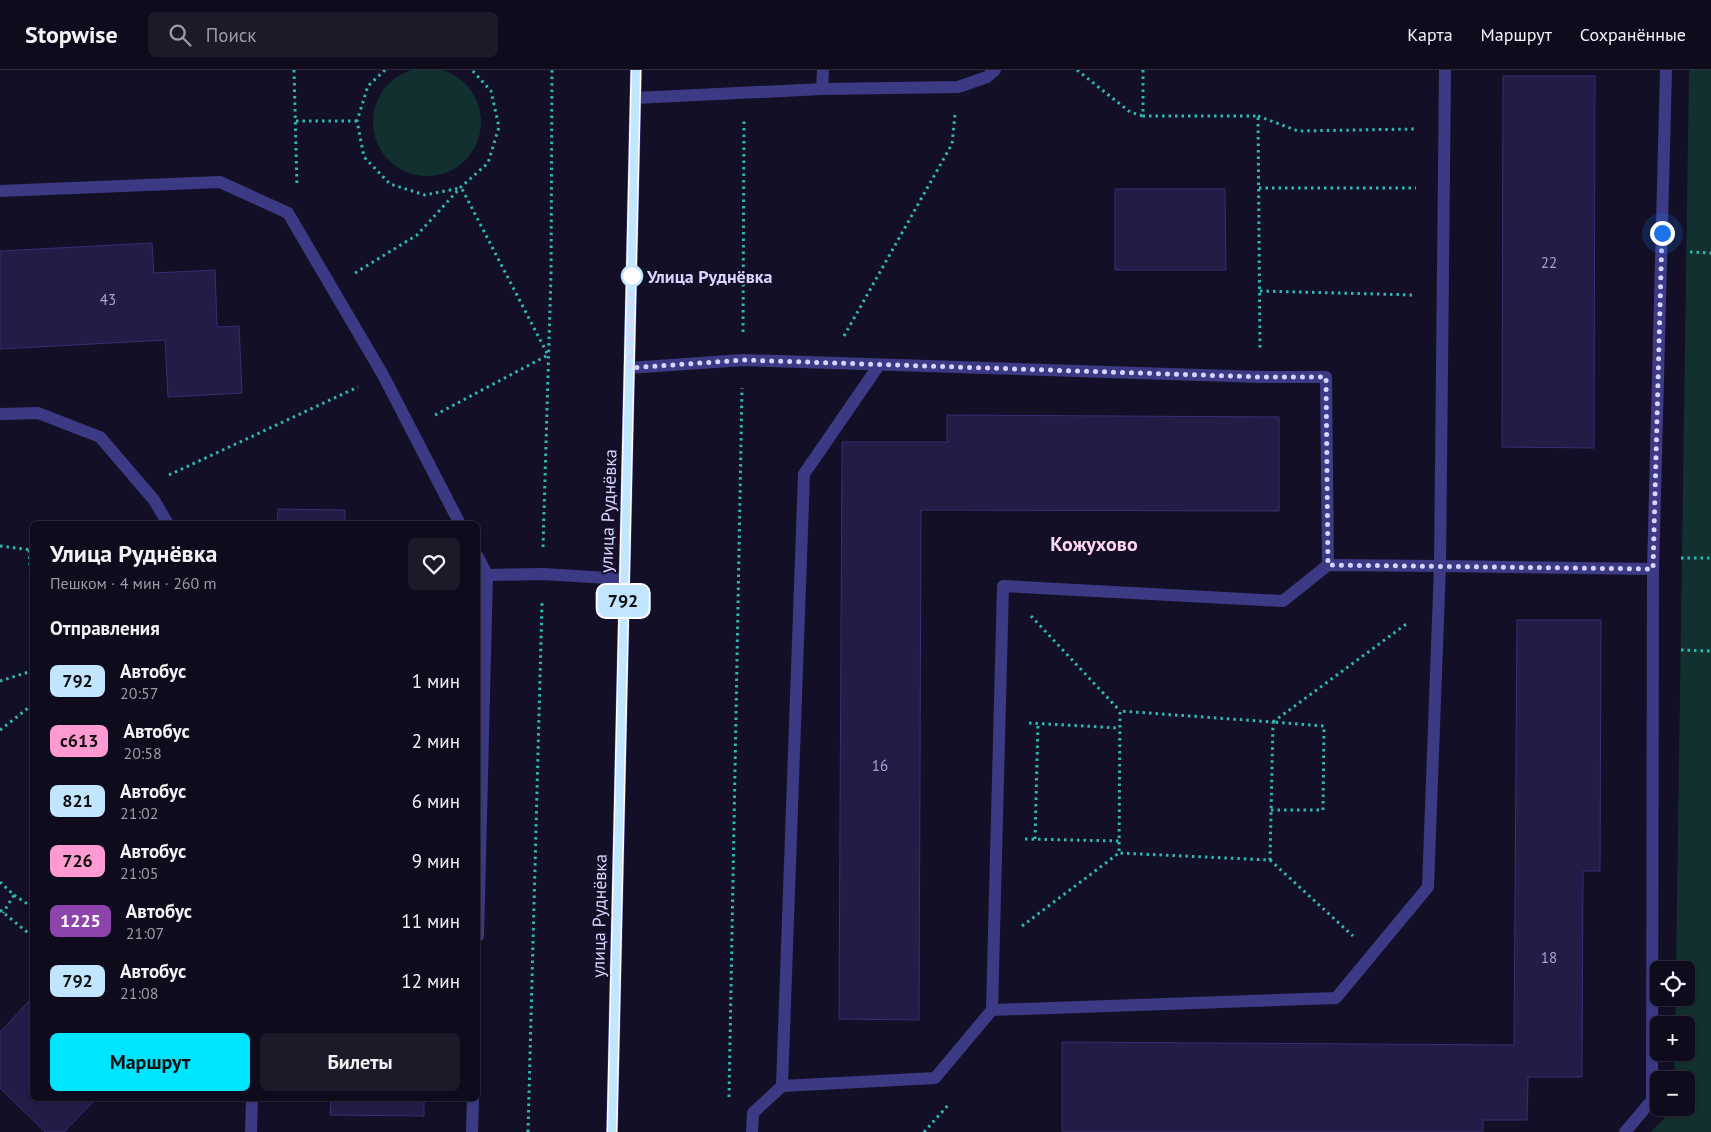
<!DOCTYPE html>
<html lang="ru">
<head>
<meta charset="utf-8">
<style>
  :root { --surface:#0e0b1c; --page:#1c1929; --text:#f1f3f6; --muted:#9b9ba3; --line:#2e2b3b; --accent:#00e5ff }
  body { margin:0; font-family:"PT Sans",sans-serif; background:var(--page); color:var(--text); height:100vh; display:flex; flex-direction:column; font-size:19px; white-space:nowrap }
  * { box-sizing:border-box; margin:0 }
  p { font-size:16px; color:var(--muted) }
  .icon { flex:none; width:28px; height:28px; fill:none; stroke:currentColor; stroke-width:2; stroke-linecap:round; stroke-linejoin:round }
  .map { position:relative; flex:1; overflow:hidden }
  .details { position:absolute; left:30px; top:451px; width:450px; height:580px; display:flex; flex-direction:column; background:var(--surface); border-radius:8px; box-shadow:0 1px 4px #0004,0 0 0 1px var(--line) }
  .details>* { flex:none }
  .badge { padding:0 10px; border-radius:8px; font-size:18px; line-height:32px }
  .tools { position:absolute; left:1650px; top:891px; display:grid; gap:10px }
  .tools a { display:grid; place-items:center; width:45px; height:45px; border-radius:8px; background:var(--surface); box-shadow:0 1px 4px #0004,0 0 0 1px var(--line); font-size:25px }
  .you { position:absolute; width:25px; height:25px; margin:-12px; border:4px solid #fff; border-radius:50%; background:#1a73e8; box-shadow:0 0 0 8px #1a73e833 }
  .map>.badge { position:absolute; translate:-50% -50%; box-shadow:0 0 0 2px #fff }
  h2 { padding:0 20px; font-size:19px; line-height:45px }
  .round { display:grid; place-items:center; flex:none; width:52px; height:52px; border-radius:8px; background:var(--page) }
  .headline { display:flex; align-items:center; justify-content:space-between; height:85px; padding:0 20px }
  h1 { font-size:24px; font-weight:700; line-height:38px }
  .primary-button { display:flex; gap:10px; margin-top:auto; padding:10px 20px }
  .primary-button a { flex:1; height:58px; border-radius:8px; background:var(--accent); color:#111; font-size:20px; font-weight:700; line-height:58px; text-align:center }
  .primary-button a+a { background:var(--page); color:var(--text) }
  ul { padding:0; list-style:none }
  li { display:flex; align-items:center; gap:15px; height:60px; padding:0 20px }
  li div { flex:1 }
  li b { display:block; font-size:19px }
  li em { font-style:normal }
  li .badge { min-width:55px; font-weight:700; text-align:center }
  header { display:flex; align-items:center; gap:30px; box-sizing:border-box; height:70px; padding:0 25px; background:var(--surface); border-bottom:1px solid var(--line) }
  header strong { font-size:24px }
  nav { display:flex; gap:28px; margin-inline-start:auto; font-size:18px }
  .search { width:350px; height:45px; background:var(--page); display:flex; align-items:center; gap:12px; box-sizing:border-box; padding:0 18px; border-radius:8px; color:var(--muted); font-size:19px }
  .map>svg:first-child { display:block }
</style>
</head>
<body>
<header>
<strong>Stopwise</strong>
<div class="search"><svg class="icon" aria-label="search" viewBox="0 0 24 24"><circle cx="10" cy="10" r="6"/><path d="M15 15l6 6"/></svg>Поиск</div>
<nav><a>Карта</a><a>Маршрут</a><a>Сохранённые</a></nav>
</header>
<div class="map">
<svg width="1711" height="1062" viewBox="0 0 1711 1062">
  <rect width="100%" height="100%" fill="#130f26"/>
  <!-- green -->
  <g fill="#12302f">
    <circle cx="427" cy="52" r="54"/>
    <path d="M1689,0H1711V1062H1651L1674,1038H1686V1010H1674L1675,983L1686,982V955H1675L1676,928H1686V900H1676Z"/>
  </g>
  <!-- building -->
  <g fill="#241b47" stroke="#3b2d73">
    <path d="M1503,6H1595L1594,378L1502,377Z"/>
    <path d="M1115,119H1225L1226,200H1115Z"/>
    <path d="M152,173L154,203L215,200L217,257L239,256L242,323L168,327L165,270L0,279V181Z"/>
    <path d="M947,345L1279,347V441L921,440L919,950L839,949L842,372H947Z"/>
    <path d="M278,439L345,440V454H277Z"/>
    <path d="M1517,550H1601L1600,801H1583L1582,1007H1528L1527,1050H1483V1062H1062V972L1514,975Z"/>
    <path d="M32,928V1029H96L64,1062H45L0,1018V962Z"/>
    <path d="M331,1029H424V1046L330,1045Z"/>
  </g>
  <g fill="none" stroke-linecap="round" stroke-linejoin="round">
    <!-- path -->
    <g stroke="#2fb8b0" stroke-width="3" stroke-dasharray="2.5 4" stroke-linecap="butt">
      <path d="M294,0L297,117"/>
      <path d="M385,0L368,16L357,51L364,87L390,114L425,125L460,118"/>
      <path d="M1077,0L1130,42L1143,46"/>
      <path d="M1143,0V46H1258L1260,279"/>
      <path d="M1258,46L1298,61L1415,59"/>
      <path d="M296,51H357"/>
      <path d="M1259,118H1416"/>
      <path d="M1690,182L1711,183"/>
      <path d="M355,203L417,165L461,117L488,93L499,57L491,21L472,0"/>
      <path d="M1260,221L1414,225"/>
      <path d="M743,262L744,51"/>
      <path d="M844,266L952,74L955,45"/>
      <path d="M435,345L548,285L461,117"/>
      <path d="M169,405L358,317"/>
      <path d="M0,476L32,480"/>
      <path d="M543,477L551,204L552,0"/>
      <path d="M29,480L32,525"/>
      <path d="M1681,488H1711"/>
      <path d="M1031,546L1120,641"/>
      <path d="M1681,580L1711,581"/>
      <path d="M0,611L32,601"/>
      <path d="M1273,652L1409,552"/>
      <path d="M1029,653L1120,658"/>
      <path d="M0,660L32,635"/>
      <path d="M1271,740H1323L1324,656L1273,652"/>
      <path d="M1025,769L1119,771"/>
      <path d="M1035,769L1038,653"/>
      <path d="M1270,790L1353,866"/>
      <path d="M0,812L14,825L3,843"/>
      <path d="M14,825L32,837"/>
      <path d="M0,840L32,866"/>
      <path d="M1022,856L1119,783L1120,641L1273,652L1270,790L1119,783"/>
      <path d="M729,1027L742,318"/>
      <path d="M528,1062L542,533"/>
      <path d="M924,1062L950,1033"/>
    </g>
    <!-- minor -->
    <g stroke="#3d3a85" stroke-width="12">
      <path d="M822,19L823,0"/>
      <path d="M635,28L822,19L958,17L987,7L995,0"/>
      <path d="M0,121L220,112L288,143L383,305L460,454"/>
      <path d="M629,298L743,290L1261,307H1326L1328,495"/>
      <path d="M0,344L38,343L100,367L154,430L168,454"/>
      <path d="M478,487L487,505L478,866"/>
      <path d="M487,505L543,504L624,509"/>
      <path d="M992,940L1336,928L1428,817L1440,496L1653,499"/>
      <path d="M782,1016L804,404L879,295"/>
      <path d="M251,1062L252,1029"/>
      <path d="M472,1062L473,1029"/>
      <path d="M612,1062L636,0"/>
      <path d="M752,1062L753,1043L782,1016L935,1008L992,940L1003,516L1283,531L1328,495L1440,496L1445,0"/>
      <path d="M1625,1062L1652,1030L1653,499L1666,0"/>
    </g>
  </g>
  <g fill="none" stroke-linecap="round" stroke-linejoin="round">
    <!-- line casing -->
    <g stroke="#fff" stroke-width="11">
      <path id="line" d="M612,1062L636,0"/>
    </g>
    <!-- line -->
    <use href="#line" stroke="#c2e6ff" stroke-width="8"/>
    <!-- walk -->
    <path stroke="#d9d4ff" stroke-width="5" stroke-dasharray="0 9" d="M632,206L630,298L743,290L1261,307H1326L1328,495L1653,499L1662,163"/>
  </g>
  <!-- markers -->
  <circle fill="#fff" stroke="#c2e6ff" stroke-width="2.5" cx="632" cy="206" r="10"/>
  <g text-anchor="middle" dominant-baseline="central" stroke-width="4" stroke-linejoin="round" paint-order="stroke">
    <!-- number labels -->
    <g font-size="15" fill="#aca6d1">
      <text x="1549" y="192">22</text>
      <text x="108" y="229">43</text>
      <text x="880" y="695">16</text>
      <text x="1549" y="887">18</text>
    </g>
    <!-- stop labels -->
    <g font-size="18" font-weight="bold" fill="#d9d4ff" stroke="#130f26" text-anchor="start">
      <text x="647" y="206">Улица Руднёвка</text>
    </g>
    <!-- street labels -->
    <g font-size="18" fill="#d9d4ff" stroke="#130f26">
      <text transform="translate(608 441) rotate(-88)">улица Руднёвка</text>
      <text transform="translate(599 846) rotate(-89)">улица Руднёвка</text>
    </g>
    <!-- quarter labels -->
    <g font-size="20" font-weight="bold" fill="#ffd6f0" stroke="#130f26">
      <text x="1094" y="474">Кожухово</text>
    </g>
  </g>
</svg>
<div class="tools">
<a><svg class="icon" aria-label="locate" viewBox="0 0 24 24"><circle cx="12" cy="12" r="6"/><path d="M12 2v4M12 18v4M2 12h4M18 12h4"/></svg></a>
<a>+</a>
<a>−</a>
</div>
<div class="you" style="left:1662px;top:163px"></div>
<b class="badge" style="left:623px;top:531px;background:#c2e6ff;color:#111">792</b>
<section class="details">
<div class="headline"><div><h1>Улица Руднёвка</h1><p>Пешком · 4 мин · 260 m</p></div><a class="round"><svg class="icon" aria-label="heart" viewBox="0 0 24 24"><path d="M12 20l-8-8c-3-5 5-10 8-4 3-6 11-1 8 4z"/></svg></a></div>
<h2>Отправления</h2>
<ul>
<li><span class="badge" style="background:#c2e6ff;color:#111">792</span><div><b>Автобус</b><p>20:57</p></div><em>1 мин</em></li>
<li><span class="badge" style="background:#ff9ad2;color:#111">с613</span><div><b>Автобус</b><p>20:58</p></div><em>2 мин</em></li>
<li><span class="badge" style="background:#c2e6ff;color:#111">821</span><div><b>Автобус</b><p>21:02</p></div><em>6 мин</em></li>
<li><span class="badge" style="background:#ff9ad2;color:#111">726</span><div><b>Автобус</b><p>21:05</p></div><em>9 мин</em></li>
<li><span class="badge" style="background:#8e44ad;color:#fff">1225</span><div><b>Автобус</b><p>21:07</p></div><em>11 мин</em></li>
<li><span class="badge" style="background:#c2e6ff;color:#111">792</span><div><b>Автобус</b><p>21:08</p></div><em>12 мин</em></li>
</ul>
<div class="primary-button"><a>Маршрут</a><a>Билеты</a></div>
</section>
</div>
</body>
</html>
